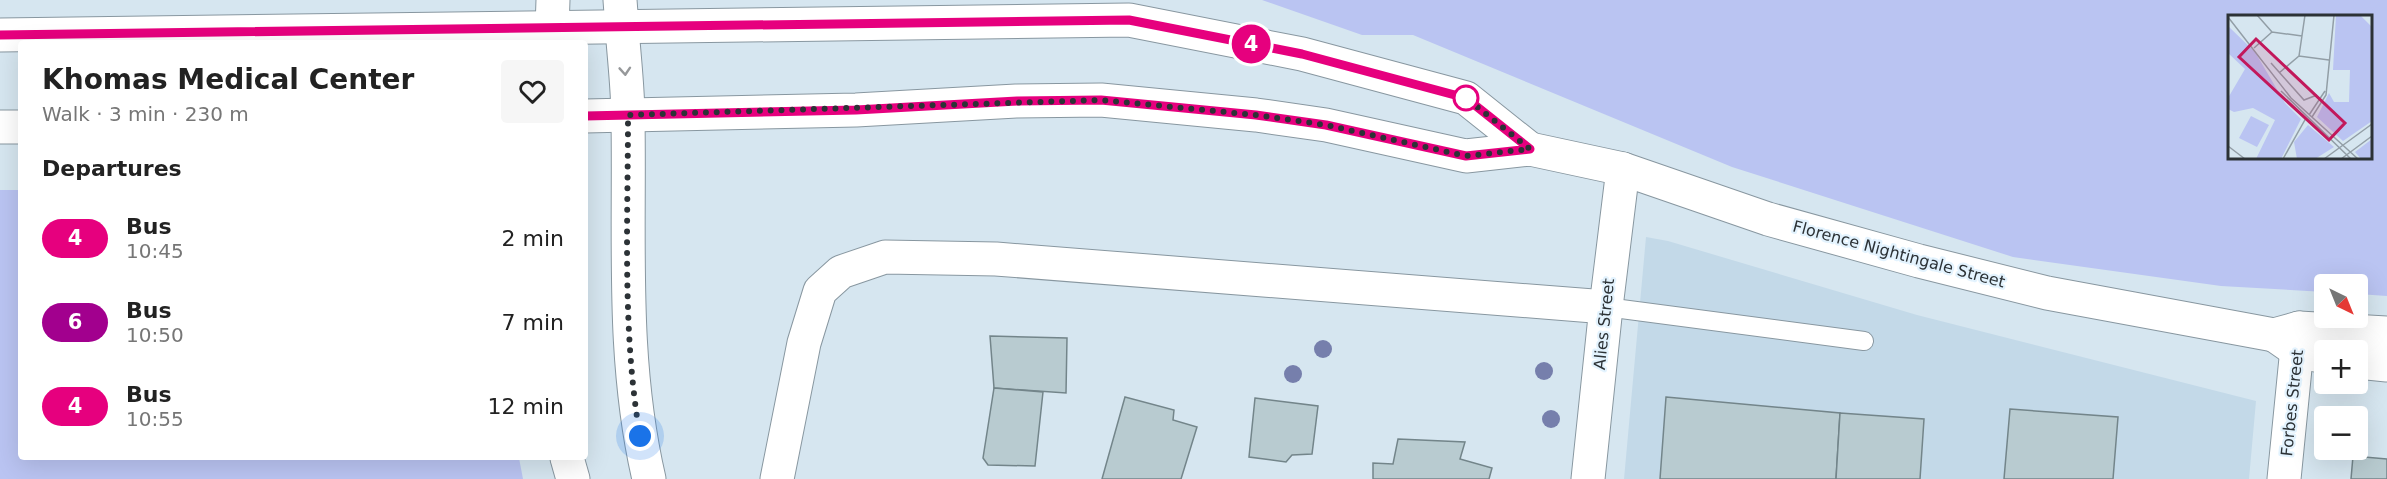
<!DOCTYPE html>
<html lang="en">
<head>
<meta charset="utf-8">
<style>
  :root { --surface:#fff; --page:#f6f6f6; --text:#222; --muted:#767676 }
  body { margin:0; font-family:"DejaVu Sans",sans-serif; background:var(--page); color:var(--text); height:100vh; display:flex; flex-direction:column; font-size:22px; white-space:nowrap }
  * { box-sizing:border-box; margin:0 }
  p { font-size:20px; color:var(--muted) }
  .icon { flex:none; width:33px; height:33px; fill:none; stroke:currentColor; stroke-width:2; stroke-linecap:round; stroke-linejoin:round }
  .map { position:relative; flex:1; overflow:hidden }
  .sheet { position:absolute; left:18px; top:40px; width:570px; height:420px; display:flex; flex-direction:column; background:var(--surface); border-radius:6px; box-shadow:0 6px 24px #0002 }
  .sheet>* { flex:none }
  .badge { padding:0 12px; border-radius:20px; font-size:21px; line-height:39px }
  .needle { width:39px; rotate:137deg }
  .controls { position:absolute; left:2314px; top:274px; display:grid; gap:12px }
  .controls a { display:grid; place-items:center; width:54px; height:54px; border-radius:6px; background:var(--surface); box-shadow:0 6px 24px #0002; font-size:30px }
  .you { position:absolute; width:30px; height:30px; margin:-15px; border:4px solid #fff; border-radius:50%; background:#1a73e8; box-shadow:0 0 0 9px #1a73e833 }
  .map>.badge { position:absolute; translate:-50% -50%; box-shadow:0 0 0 3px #fff }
  h2 { padding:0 24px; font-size:22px; line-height:54px }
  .round { display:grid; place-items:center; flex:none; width:63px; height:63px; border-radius:6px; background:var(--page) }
  .head { display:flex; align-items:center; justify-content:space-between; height:102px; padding:0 24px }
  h1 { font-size:28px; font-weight:700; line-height:45px }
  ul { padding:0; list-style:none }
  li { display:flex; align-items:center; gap:18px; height:84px; padding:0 24px }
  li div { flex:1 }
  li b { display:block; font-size:22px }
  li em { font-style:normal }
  li .badge { min-width:66px; font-weight:700; text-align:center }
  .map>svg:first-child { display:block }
</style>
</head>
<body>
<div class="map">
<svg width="2387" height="479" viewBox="0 0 2387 479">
  <rect width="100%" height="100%" fill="#d6e6f0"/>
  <!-- built -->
  <path fill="#c3d9e8" d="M1646,237L1668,241L1917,315L2256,401L2249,479H1624Z"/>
  <!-- green -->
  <g fill="#bac4f2" fill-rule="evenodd">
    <path d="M1262,0H2387V296L2358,294V285H2325V292L2221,286L2013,257L1732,167L1413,35H1362ZM2230,16H2370V158H2230Z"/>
    <path d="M0,190H21V458H519L523,479H0Z"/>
  </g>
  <!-- building -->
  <g fill="#b8cbd0" stroke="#73858a" stroke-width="1.5">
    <path d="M990,336L1067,338L1066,393L994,388Z"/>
    <path d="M994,388L1043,392L1035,466L988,465L983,458Z"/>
    <path d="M1125,397L1174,410L1173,420L1197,427L1181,479H1102Z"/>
    <path d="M1666,397L1840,413L1836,479H1660Z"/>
    <path d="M1255,398L1318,406L1312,454L1292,455L1286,462L1249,457Z"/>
    <path d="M2010,409L2118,417L2113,479H2004Z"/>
    <path d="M1840,413L1924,419L1920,479H1836Z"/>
    <path d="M1398,439L1465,442L1460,459L1492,468L1489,479H1373V463L1393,464Z"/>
    <path d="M2353,456L2387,459V479H2351Z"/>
  </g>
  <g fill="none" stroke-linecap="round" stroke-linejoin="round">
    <!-- lane casing -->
    <g stroke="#8897a0" stroke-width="20">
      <path id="lane" d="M1606,307L1864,341"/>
    </g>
    <!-- street casing -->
    <g stroke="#8897a0" stroke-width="35">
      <g id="street">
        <path d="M777,479L804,343L820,291L841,272L885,257L996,259L1606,307"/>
        <path d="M1588,479L1606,307L1623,169"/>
        <path d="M2284,479L2299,328"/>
      </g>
    </g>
    <!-- secondary casing -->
    <g stroke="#8897a0" stroke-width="35">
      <g id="secondary">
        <path d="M622,27C624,58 628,88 628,119C630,241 621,358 649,479"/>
        <path d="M0,35L1129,20L1302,54L1466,98L1530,149"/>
        <path d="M585,116L856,110L1016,101L1101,100L1256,115L1326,125L1466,156L1530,149L1623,169L1768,219L1919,261L2047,293L2274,335L2299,328L2387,333"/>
        <path d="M0,127H21"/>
        <path d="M2274,335L2297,351L2325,357"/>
        <path d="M2358,362L2387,365"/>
        <path d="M567,458L573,479"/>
      </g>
    </g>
    <!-- highway casing -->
    <g stroke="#8897a0" stroke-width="35">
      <g id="highway">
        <path d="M620,0L622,27"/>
        <path d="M552,28L553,0"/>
      </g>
    </g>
    <!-- lane -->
    <use href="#lane" stroke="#fff" stroke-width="18"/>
    <!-- street -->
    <use href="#street" stroke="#fff" stroke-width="33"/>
    <!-- secondary -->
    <use href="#secondary" stroke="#fff" stroke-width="33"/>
    <!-- highway -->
    <use href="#highway" stroke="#fff" stroke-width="33"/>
  </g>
  <!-- trees -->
  <g fill="#767fac">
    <circle cx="1323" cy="349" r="9"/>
    <circle cx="1544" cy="371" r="9"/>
    <circle cx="1293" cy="374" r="9"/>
    <circle cx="1551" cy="419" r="9"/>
  </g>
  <!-- one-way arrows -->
  <defs><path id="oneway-chevron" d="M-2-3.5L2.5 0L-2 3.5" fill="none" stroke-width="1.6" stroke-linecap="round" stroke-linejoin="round" transform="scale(1.5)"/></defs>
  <use stroke="#96989a" href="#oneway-chevron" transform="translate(625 71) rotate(86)"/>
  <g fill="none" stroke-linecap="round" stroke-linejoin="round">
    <!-- line casing -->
    <g stroke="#fff" stroke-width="14">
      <path id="line" d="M0,35L1129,20L1302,54L1466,98L1530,149L1466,156L1326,125L1256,115L1101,100L1017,101L856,110L585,116"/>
    </g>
    <!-- line -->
    <use href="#line" stroke="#e6007e" stroke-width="9"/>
    <!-- walk -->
    <path stroke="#2c3236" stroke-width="6" stroke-dasharray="0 10.8" d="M640,436C622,331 628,222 628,115L1101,100L1256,115L1326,125L1466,156L1530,149L1466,98"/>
  </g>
  <!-- markers -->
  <circle fill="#fff" stroke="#e6007e" stroke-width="3" cx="1466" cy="98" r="12"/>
  <g text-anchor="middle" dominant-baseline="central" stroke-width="4.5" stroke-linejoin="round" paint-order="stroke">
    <!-- street labels -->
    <g font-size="16" fill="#2c3236" stroke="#e3f3fe">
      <text transform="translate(1899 254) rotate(15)">Florence Nightingale Street</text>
      <text transform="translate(1604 324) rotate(-84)">Alies Street</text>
      <text transform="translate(2292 403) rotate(-84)">Forbes Street</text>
    </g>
  </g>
  <!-- overview -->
  <g transform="translate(2228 15)">
    <rect width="144" height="144" fill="#d6e6f0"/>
    <path d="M108,0H132L144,12V106L115,126L89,102L101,78L106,87H121L122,55H105ZM0,11L27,37L57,88L73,104L53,144H28L47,105L25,93L6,97L0,94V83L17,54L0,38ZM23,101L41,110L29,132L11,123ZM80,110L106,132L87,144H69L66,127ZM144,124V144H133L127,137Z" fill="#bac4f2"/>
    <path fill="none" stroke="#929ea6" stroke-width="1.5" d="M29,0L44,17M0,2L63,83L130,144M26,33L44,17L74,21M71,41L77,0M43,48L76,85L89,80M51,58L71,41L101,45M53,76L123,144M81,100L97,76M84,102L98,80L106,0M0,131L17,144M55,144L78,103M96,144L144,109M113,144L144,121"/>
    <path fill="#c2185b" fill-opacity="0.15" stroke="#c2185b" stroke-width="3" d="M28,24L117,108L101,125L11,42Z"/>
    <rect width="144" height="144" fill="none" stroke="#2c3236" stroke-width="3"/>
  </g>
</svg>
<div class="controls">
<a><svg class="needle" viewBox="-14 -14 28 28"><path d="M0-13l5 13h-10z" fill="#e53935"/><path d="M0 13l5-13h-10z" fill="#767676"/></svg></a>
<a>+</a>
<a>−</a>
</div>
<div class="you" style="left:640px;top:436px"></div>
<b class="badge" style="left:1251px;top:44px;background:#e6007e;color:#fff">4</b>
<section class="sheet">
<div class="head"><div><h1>Khomas Medical Center</h1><p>Walk · 3 min · 230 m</p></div><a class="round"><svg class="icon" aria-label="heart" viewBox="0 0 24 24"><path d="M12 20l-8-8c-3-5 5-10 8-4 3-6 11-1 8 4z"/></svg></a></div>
<h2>Departures</h2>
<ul>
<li><span class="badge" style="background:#e6007e;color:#fff">4</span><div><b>Bus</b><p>10:45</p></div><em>2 min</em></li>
<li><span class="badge" style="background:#a2008e;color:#fff">6</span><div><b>Bus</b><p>10:50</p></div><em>7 min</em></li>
<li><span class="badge" style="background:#e6007e;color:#fff">4</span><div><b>Bus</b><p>10:55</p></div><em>12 min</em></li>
</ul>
</section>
</div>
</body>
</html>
